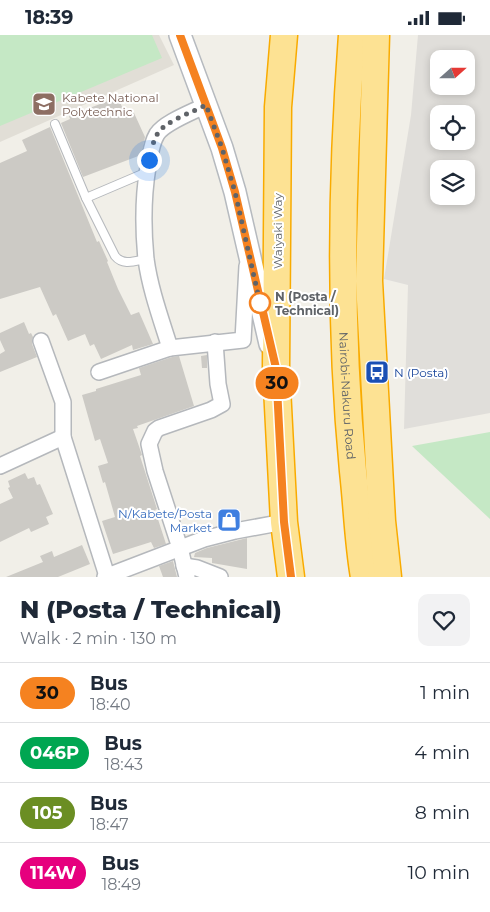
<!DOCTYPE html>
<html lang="en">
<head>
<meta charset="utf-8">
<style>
  :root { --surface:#fff; --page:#f2f2f3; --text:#1f2937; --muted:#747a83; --line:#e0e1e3 }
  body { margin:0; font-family:Montserrat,sans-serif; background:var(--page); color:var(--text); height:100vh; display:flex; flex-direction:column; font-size:19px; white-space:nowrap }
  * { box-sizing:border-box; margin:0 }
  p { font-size:16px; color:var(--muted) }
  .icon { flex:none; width:28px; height:28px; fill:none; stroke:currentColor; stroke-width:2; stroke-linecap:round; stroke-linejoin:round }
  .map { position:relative; height:542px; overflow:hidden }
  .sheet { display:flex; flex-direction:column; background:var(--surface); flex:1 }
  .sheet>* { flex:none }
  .badge { padding:0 10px; border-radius:16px; font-size:18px; line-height:32px }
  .needle { width:32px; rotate:69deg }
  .controls { position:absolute; left:430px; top:15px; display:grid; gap:10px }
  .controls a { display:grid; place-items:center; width:45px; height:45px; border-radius:10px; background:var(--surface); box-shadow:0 2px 8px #0003; font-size:25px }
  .you { position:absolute; width:25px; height:25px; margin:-12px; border:4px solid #fff; border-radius:50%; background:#1a73e8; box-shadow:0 0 0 8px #1a73e833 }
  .map>.badge { position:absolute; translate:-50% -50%; box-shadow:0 0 0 2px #fff }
  .round { display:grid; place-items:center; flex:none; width:52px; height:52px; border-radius:10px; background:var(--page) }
  .headline { display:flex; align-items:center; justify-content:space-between; height:85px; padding:0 20px }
  h1 { font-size:24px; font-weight:800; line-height:38px }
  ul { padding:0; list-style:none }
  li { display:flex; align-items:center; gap:15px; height:60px; padding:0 20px; border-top:1px solid var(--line) }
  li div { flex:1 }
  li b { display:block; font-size:19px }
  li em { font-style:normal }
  li .badge { min-width:55px; font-weight:700; text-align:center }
  .status { display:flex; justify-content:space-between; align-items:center; height:35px; padding:0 25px; background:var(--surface); direction:ltr }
  .status svg { height:14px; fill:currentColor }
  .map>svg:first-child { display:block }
</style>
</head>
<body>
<div class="status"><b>18:39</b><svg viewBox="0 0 49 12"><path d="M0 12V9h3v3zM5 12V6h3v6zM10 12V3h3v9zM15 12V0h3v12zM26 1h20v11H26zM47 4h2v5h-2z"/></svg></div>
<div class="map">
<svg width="490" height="542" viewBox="0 0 490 542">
  <rect width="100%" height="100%" fill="#f1efe8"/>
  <!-- industrial -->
  <path fill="#e0deda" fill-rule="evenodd" d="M418,0H490V378L404,394L408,250L384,244L411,80ZM439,24H466V51H439ZM439,79H466V106H439ZM439,134H466V161H439Z"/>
  <!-- education -->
  <path fill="#e1ded6" d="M0,0H159L174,30L0,107Z"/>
  <!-- green -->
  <g fill="#c5e8c5">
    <path d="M0,0H152L162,23L0,91Z"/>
    <path d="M490,397V484L412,411Z"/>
  </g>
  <!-- building -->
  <g fill="#cccac5">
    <path d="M118,62L126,82L134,78L145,102L141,120L83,142L61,88L70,84L69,81Z"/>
    <path d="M50,92L97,207L99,206L108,226L107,227L118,254L131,280L139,277L153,309L133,315L132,310L101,324L94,309L90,311L85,299L68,306L56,279L53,281L40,252L0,264V128L27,116L22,105Z"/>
    <path d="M24,287L29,299L31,298L33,302L32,309L37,322L0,337V319L5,316L0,305V298Z"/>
    <path d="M207,320V333H202L201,321Z"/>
    <path d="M179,321L194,371L137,391L138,393L133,394L142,420L140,421L157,474L155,475L166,509L154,513L151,507L113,519L102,486L115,482L105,447L103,448L98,431L108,428L100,404L95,406L82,360L96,356V354L141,340L139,333L172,322Z"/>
    <path d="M25,438L28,444L34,442L37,450L40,449L53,479L46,482L49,489L31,497L29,493L0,507V469L13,463L8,453L10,452L8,446Z"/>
    <path d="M247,503V534L212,528V523L194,522L195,518L207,513Z"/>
    <path d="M82,510L90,529L58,542H6L43,527L40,521L52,516L54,522Z"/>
    <path d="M173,526L177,542H163L159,531Z"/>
  </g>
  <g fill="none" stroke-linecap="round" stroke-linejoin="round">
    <!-- lane casing -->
    <g stroke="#b5b8bc" stroke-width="10">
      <g id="lane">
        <path d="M55,89L86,163L115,221C123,231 135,226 146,224"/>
        <path d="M86,163L147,137"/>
      </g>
    </g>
    <!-- street casing -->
    <g stroke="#b5b8bc" stroke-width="18">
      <g id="street">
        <path d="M206,70C193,77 165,87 157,99C151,109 150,121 148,132C143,162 143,194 146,224C150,254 161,284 170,313L243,305L247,231"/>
        <path d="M41,306L63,367V402L107,541"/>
        <path d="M99,337L170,313"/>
        <path d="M0,431L63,402"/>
        <path d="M184,531L197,533L220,542"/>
        <path d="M105,542L204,504L235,496L284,487"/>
        <path d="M187,542L180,513L155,436L149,409L155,396L159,393L211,375L222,369L218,349L215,307"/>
      </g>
    </g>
    <!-- secondary casing -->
    <g stroke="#b6babf" stroke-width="24">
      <path id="secondary" d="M180,0L222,113L235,157L270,309"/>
    </g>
    <!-- highway casing -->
    <g stroke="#f9ab00" stroke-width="29">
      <g id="highway">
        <path d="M284,0L278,72L276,333L284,487L291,542"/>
        <path id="s1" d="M352,0C341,145 339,291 353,436C357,471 358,508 364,542"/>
        <path d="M376,0L369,246L382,486L388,542"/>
      </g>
    </g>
    <!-- lane -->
    <use href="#lane" stroke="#fff" stroke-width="8"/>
    <!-- street -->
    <use href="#street" stroke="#fff" stroke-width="15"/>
    <!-- secondary -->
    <use href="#secondary" stroke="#fff" stroke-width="21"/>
    <!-- highway -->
    <use href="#highway" stroke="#fde293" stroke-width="26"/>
  </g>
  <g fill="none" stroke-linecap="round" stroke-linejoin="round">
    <!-- line casing -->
    <g stroke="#fff" stroke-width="11">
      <path id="line" d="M180,0L222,113L235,157L276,333L284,487L291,542"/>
    </g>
    <!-- line -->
    <use href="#line" stroke="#f58220" stroke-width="8"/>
    <!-- walk -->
    <path stroke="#5f6368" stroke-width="5" stroke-dasharray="0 9" d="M149,125C151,116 153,106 158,98C166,86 193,77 206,70L222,113L235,157L260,268"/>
  </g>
  <!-- icons -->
  <defs>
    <g id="university-square" transform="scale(1.25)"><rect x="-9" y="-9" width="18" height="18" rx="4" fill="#8d6e63" stroke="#fff"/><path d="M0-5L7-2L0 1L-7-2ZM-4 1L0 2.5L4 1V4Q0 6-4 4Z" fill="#fff"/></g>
    <g id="bus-square" transform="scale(1.25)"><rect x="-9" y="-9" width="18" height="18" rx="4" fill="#1a4fb4" stroke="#fff"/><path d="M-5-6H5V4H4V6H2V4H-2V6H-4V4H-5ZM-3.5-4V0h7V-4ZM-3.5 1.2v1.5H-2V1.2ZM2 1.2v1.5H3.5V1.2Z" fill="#fff"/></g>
    <g id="shop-square" transform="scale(1.25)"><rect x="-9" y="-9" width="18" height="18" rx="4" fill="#3f7fe0" stroke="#fff"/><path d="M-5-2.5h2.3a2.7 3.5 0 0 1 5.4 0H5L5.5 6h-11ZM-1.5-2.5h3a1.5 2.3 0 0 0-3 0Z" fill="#fff"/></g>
  </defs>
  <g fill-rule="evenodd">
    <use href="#university-square" x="44" y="69"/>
    <use href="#bus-square" x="377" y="337"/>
    <use href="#shop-square" x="229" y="485"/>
  </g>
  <!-- markers -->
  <circle fill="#fff" stroke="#f58220" stroke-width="2.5" cx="260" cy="268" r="10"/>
  <g text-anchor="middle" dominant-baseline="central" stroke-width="4" stroke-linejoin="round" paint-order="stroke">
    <!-- education labels -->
    <g font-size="12" fill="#785e54" stroke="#fff" text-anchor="start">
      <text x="62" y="62">Kabete National<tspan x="62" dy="14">Polytechnic</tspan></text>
    </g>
    <!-- street labels -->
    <g font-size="12" fill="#5f6368" stroke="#fff">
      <text transform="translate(277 196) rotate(-90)">Waiyaki Way</text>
      <text stroke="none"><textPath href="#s1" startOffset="361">Nairobi-Nakuru Road</textPath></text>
    </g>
    <!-- stop labels -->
    <g font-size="12" font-weight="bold" fill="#5f6368" stroke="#fff" text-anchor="start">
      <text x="275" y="261">N (Posta /<tspan x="275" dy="14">Technical)</tspan></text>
    </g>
    <!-- transit labels -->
    <g font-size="12" fill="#164399" stroke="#fff" text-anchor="start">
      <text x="394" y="337">N (Posta)</text>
    </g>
    <!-- shop labels -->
    <g font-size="12" fill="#366cbe" stroke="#fff" text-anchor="end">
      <text x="212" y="478">N/Kabete/Posta<tspan x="212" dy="14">Market</tspan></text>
    </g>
  </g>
</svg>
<div class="controls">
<a><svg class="needle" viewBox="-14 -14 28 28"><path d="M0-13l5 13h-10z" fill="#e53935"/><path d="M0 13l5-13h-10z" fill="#747a83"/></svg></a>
<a><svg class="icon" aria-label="locate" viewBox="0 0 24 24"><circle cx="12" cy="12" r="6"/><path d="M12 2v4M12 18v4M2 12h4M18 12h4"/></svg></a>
<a><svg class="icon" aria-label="layers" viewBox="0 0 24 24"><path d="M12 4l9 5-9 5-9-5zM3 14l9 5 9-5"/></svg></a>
</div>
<div class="you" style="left:149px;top:125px"></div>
<b class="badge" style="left:277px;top:348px;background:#f58220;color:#111">30</b>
</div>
<section class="sheet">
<div class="headline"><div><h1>N (Posta / Technical)</h1><p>Walk · 2 min · 130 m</p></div><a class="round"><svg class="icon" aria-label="heart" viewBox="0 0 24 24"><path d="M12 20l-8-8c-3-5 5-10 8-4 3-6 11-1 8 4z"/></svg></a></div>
<ul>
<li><span class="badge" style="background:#f58220;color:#111">30</span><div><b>Bus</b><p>18:40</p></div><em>1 min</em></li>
<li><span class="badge" style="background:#00a651;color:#fff">046P</span><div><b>Bus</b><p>18:43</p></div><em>4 min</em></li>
<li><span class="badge" style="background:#6b8e23;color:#fff">105</span><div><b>Bus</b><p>18:47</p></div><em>8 min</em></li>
<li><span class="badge" style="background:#e6007e;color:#fff">114W</span><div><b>Bus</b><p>18:49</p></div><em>10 min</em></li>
</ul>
</section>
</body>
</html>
